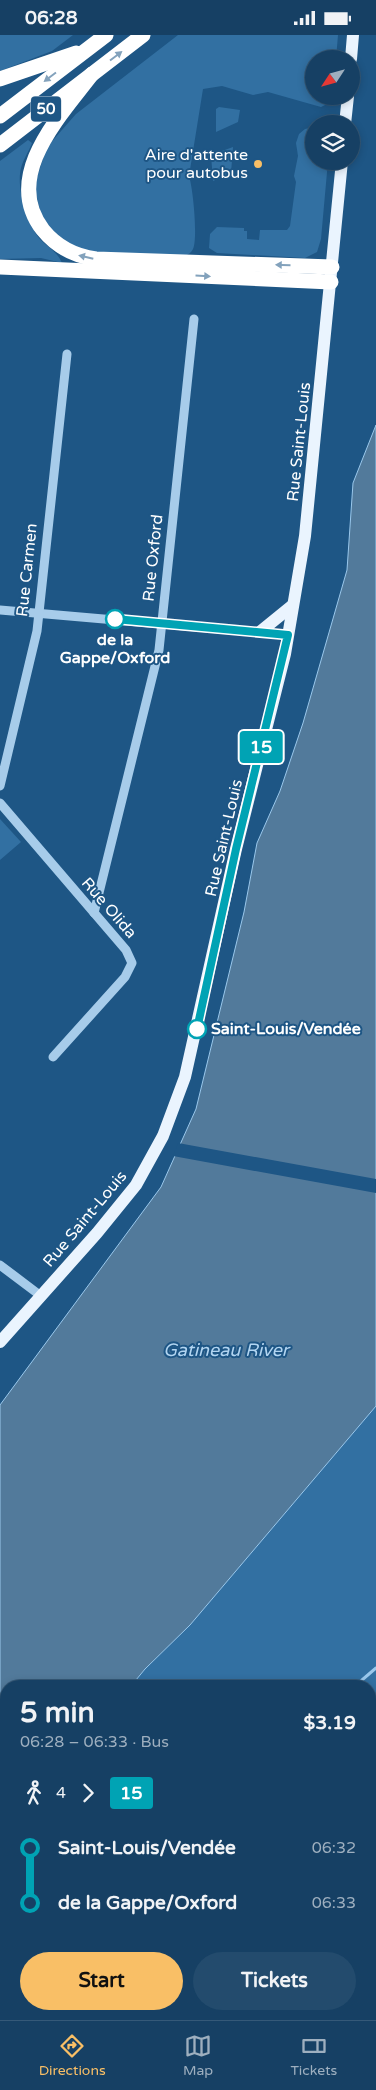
<!DOCTYPE html>
<html lang="en">
<head>
<meta charset="utf-8">
<style>
  :root { --surface:#164064; --page:#234b6d; --text:#f1f3f6; --muted:#9eafbf; --line:#355978; --accent:#f9bf66 }
  body { margin:0; font-family:"Varela Round",sans-serif; background:var(--page); color:var(--text); height:100vh; display:flex; flex-direction:column; font-size:19px; white-space:nowrap }
  * { box-sizing:border-box; margin:0 }
  p { font-size:16px; color:var(--muted) }
  .icon { flex:none; width:28px; height:28px; fill:none; stroke:currentColor; stroke-width:2; stroke-linecap:round; stroke-linejoin:round }
  .map { position:relative; flex:1; overflow:hidden }
  .drawer { position:absolute; left:0px; top:1645px; width:376px; height:340px; display:flex; flex-direction:column; background:var(--surface); border-radius:20px 20px 0 0; box-shadow:0 2px 8px #0003,0 0 0 1px var(--line) }
  .drawer>* { flex:none }
  .badge { padding:0 10px; border-radius:4px; font-size:18px; line-height:32px }
  .needle { width:32px; rotate:234deg }
  .controls { position:absolute; left:305px; top:15px; display:grid; gap:10px }
  .controls a { display:grid; place-items:center; width:55px; height:55px; border-radius:50%; background:var(--surface); box-shadow:0 2px 8px #0003,0 0 0 1px var(--line); font-size:25px }
  .map>.badge { position:absolute; translate:-50% -50%; box-shadow:0 0 0 2px #fff }
  .legs { display:flex; align-items:center; gap:8px; height:55px; padding:0 20px; font-size:16px }
  .legs p { margin-inline-start:auto }
  .overview { display:flex; align-items:center; justify-content:space-between; height:85px; padding:0 20px }
  h1 { font-size:28px; font-weight:700; line-height:38px }
  .cta { display:flex; gap:10px; margin-top:auto; padding:10px 20px }
  .cta a { flex:1; height:58px; border-radius:30px; background:var(--accent); color:#111; font-size:20px; font-weight:700; line-height:58px; text-align:center }
  .cta a+a { background:var(--page); color:var(--text) }
  ul { padding:0 20px; list-style:none }
  li { display:flex; align-items:center; gap:18px; height:55px; font-size:19px }
  li i { display:grid; place-items:center; width:8px; height:100%; margin:0 6px; background:currentColor }
  li i::after { content:''; width:12px; height:12px; margin:-6px; border:4px solid; border-radius:50%; background:var(--surface) }
  li p { margin-inline-start:auto }
  li:first-child i { background:linear-gradient(#0000 50%,currentColor 0) }
  li:last-child i { background:linear-gradient(currentColor 50%,#0000 0) }
  .status { display:flex; justify-content:space-between; align-items:center; height:35px; padding:0 25px; background:var(--surface); direction:ltr }
  .status svg { height:14px; fill:currentColor }
  .tab-bar { display:flex; justify-content:space-around; align-items:center; height:70px; border-top:1px solid var(--line); background:var(--surface); font-size:14px; color:var(--muted) }
  .tab-bar a { display:grid; justify-items:center; gap:2px }
  .tab-bar .on { color:var(--accent) }
  .map>svg:first-child { display:block }
</style>
</head>
<body>
<div class="status"><b>06:28</b><svg viewBox="0 0 49 12"><path d="M0 12V9h3v3zM5 12V6h3v6zM10 12V3h3v9zM15 12V0h3v12zM26 1h20v11H26zM47 4h2v5h-2z"/></svg></div>
<div class="map">
<svg width="376" height="1985" viewBox="0 0 376 1985">
  <rect width="100%" height="100%" fill="#1e5685"/>
  <!-- green -->
  <g fill="#3270a2">
    <path d="M0,0H73L52,16L0,36Z"/>
    <path d="M178,0H338L336,24H314V61H332L331,67L321,72L268,57L253,60L222,51L203,54L189,141C193,153 198,203 193,214C191,219 185,221 180,223L88,218L60,207L43,188L35,155L36,145L47,112L76,79Z"/>
    <path d="M219,72L240,75L238,87L216,97V74Z"/>
    <path d="M314,92V126H328L321,204L317,217L305,223L217,218L209,213L210,199L217,192L244,193V196H247V204L259,205L260,195H287L290,191L296,147L294,141L298,121L296,108L299,99L305,94Z"/>
    <path d="M28,105L32,108C29,116 23,125 21,133C16,153 27,188 39,203C47,212 57,216 62,228L41,223L0,224V126Z"/>
    <path d="M233,112L231,138L213,146L211,120Z"/>
    <path d="M0,784L21,807L0,825Z"/>
    <path d="M376,1371V1985H0V1790L6,1784V1979H370V1651H131L145,1634L190,1590Z"/>
  </g>
  <!-- water -->
  <path fill="#527a9b" stroke="#9ac8ec" d="M376,390V1371L190,1590L145,1634L131,1651H6V1784L0,1790V1370L161,1152L196,1074L244,877L257,808L280,756L303,688L347,535L353,448Z"/>
  <!-- pier -->
  <path fill="#1e5685" d="M178,1108L376,1144V1158L173,1121Z"/>
  <g fill="none" stroke-linecap="round" stroke-linejoin="round">
    <!-- stream -->
    <g stroke="#9ac8ec" stroke-width="3">
      <path d="M355,1651L376,1633"/>
      <path d="M60,1985L66,1979"/>
    </g>
    <!-- minor -->
    <g stroke="#a7ccea" stroke-width="9">
      <path d="M0,575L288,600"/>
      <path d="M0,751L37,596L67,319"/>
      <path d="M0,768L126,915L132,928L125,942L53,1022"/>
      <path d="M94,878L159,615L194,284"/>
      <path d="M0,1230L41,1261"/>
    </g>
    <!-- major -->
    <g stroke="#eaf4fe" stroke-width="12">
      <path d="M351,24L353,0"/>
      <path d="M345,89L348,61"/>
      <path d="M261,596L293,570"/>
      <path d="M0,1307L97,1198L136,1150L163,1101L185,1042L236,814L285,619L305,501L342,126"/>
    </g>
    <!-- highway -->
    <g stroke="#fff" stroke-width="15">
      <path d="M92,39C61,80 1,141 43,195C56,211 75,221 96,224L332,232"/>
      <path d="M0,44L76,18"/>
      <path d="M0,81L106,0"/>
      <path d="M0,110L143,0"/>
      <path d="M0,232L331,247"/>
    </g>
  </g>
  <!-- one-way arrows -->
  <defs><path id="oneway-solid" d="M-6-.8H1V-3.2L6.5 0L1 3.2V.8H-6Z" transform="scale(1.25)"/></defs>
  <g fill="#83a2bc">
    <use href="#oneway-solid" transform="translate(116 21) rotate(-37)"/>
    <use href="#oneway-solid" transform="translate(50 42) rotate(143)"/>
    <use href="#oneway-solid" transform="translate(86 222) rotate(-167)"/>
    <use href="#oneway-solid" transform="translate(283 230) rotate(-179)"/>
    <use href="#oneway-solid" transform="translate(203 241) rotate(4)"/>
  </g>
  <g fill="none" stroke-linecap="round" stroke-linejoin="round">
    <!-- line-1 casing -->
    <g stroke="#fff" stroke-width="11">
      <path id="line-1" d="M115,584L288,600L236,814L197,994"/>
    </g>
    <!-- line-1 -->
    <use href="#line-1" stroke="#00a3b4" stroke-width="8"/>
  </g>
  <!-- markers -->
  <circle fill="#f9bf66" stroke="#1e5685" stroke-width="2" cx="258" cy="129" r="5"/>
  <g fill="#fff" stroke="#00a3b4" stroke-width="2.5">
    <circle cx="115" cy="584" r="9"/>
    <circle cx="197" cy="994" r="9"/>
  </g>
  <g text-anchor="middle" dominant-baseline="central" stroke-width="4" stroke-linejoin="round" paint-order="stroke">
    <!-- shield labels -->
    <rect fill="#1e5685" stroke="#bcccda" stroke-width="1" x="31" y="61.5" width="30" height="25" rx="4"/>
    <g font-size="15" font-weight="bold" fill="#fff">
      <text x="46" y="74">50</text>
    </g>
    <!-- poi labels -->
    <g font-size="16" fill="#fff" stroke="#1e5685" text-anchor="end">
      <text x="248" y="120">Aire d'attente<tspan x="248" dy="18">pour autobus</tspan></text>
    </g>
    <!-- street labels -->
    <g font-size="16" fill="#fff" stroke="#1e5685">
      <text transform="translate(299 407) rotate(-84)">Rue Saint-Louis</text>
      <text transform="translate(153 523) rotate(-84)">Rue Oxford</text>
      <text transform="translate(27 535) rotate(-84)">Rue Carmen</text>
      <text transform="translate(224 803) rotate(-77)">Rue Saint-Louis</text>
      <text transform="translate(109 873) rotate(49)">Rue Olida</text>
      <text transform="translate(85 1184) rotate(-50)">Rue Saint-Louis</text>
    </g>
    <!-- stop labels -->
    <g font-size="16" font-weight="bold" fill="#fff" stroke="#1e5685">
      <text x="115" y="605">de la<tspan x="115" dy="18">Gappe/Oxford</tspan></text>
      <text x="211" y="994" text-anchor="start">Saint-Louis/Vendée</text>
    </g>
    <!-- water labels -->
    <g font-size="18" font-style="italic" fill="#b2d5f1" stroke="#1e5685">
      <text x="226" y="1315">Gatineau River</text>
    </g>
  </g>
</svg>
<div class="controls">
<a><svg class="needle" viewBox="-14 -14 28 28"><path d="M0-13l5 13h-10z" fill="#e53935"/><path d="M0 13l5-13h-10z" fill="#9eafbf"/></svg></a>
<a><svg class="icon" aria-label="layers" viewBox="0 0 24 24"><path d="M12 4l9 5-9 5-9-5zM3 14l9 5 9-5"/></svg></a>
</div>
<b class="badge" style="left:261px;top:712px;background:#00a3b4;color:#fff">15</b>
<section class="drawer">
<div class="overview"><div><h1>5 min</h1><p>06:28 – 06:33 · Bus</p></div><b>$3.19</b></div>
<div class="legs"><svg class="icon" aria-label="walk" viewBox="0 0 24 24"><circle cx="13" cy="4" r="2"/><path d="M13 8l-2 6 4 7M11 14l-3 7M7 12l3-4h3l4 4"/></svg>4<svg class="icon" aria-label="forward" viewBox="0 0 24 24"><path d="M9 5l7 7-7 7"/></svg><b class="badge" style="background:#00a3b4;color:#fff">15</b></div>
<ul>
<li><i style="color:#00a3b4"></i><b>Saint-Louis/Vendée</b><p>06:32</p></li>
<li><i style="color:#00a3b4"></i><b>de la Gappe/Oxford</b><p>06:33</p></li>
</ul>
<div class="cta"><a>Start</a><a>Tickets</a></div>
</section>
</div>
<nav class="tab-bar">
<a class="on"><svg class="icon" aria-label="directions" viewBox="0 0 24 24"><path d="M12 3l9 9-9 9-9-9zM9 14v-3h6M13 9l2 2-2 2"/></svg>Directions</a>
<a><svg class="icon" aria-label="map" viewBox="0 0 24 24"><path d="M3 6l6-2 6 2 6-2v14l-6 2-6-2-6 2zM9 4v14M15 6v14"/></svg>Map</a>
<a><svg class="icon" aria-label="tickets" viewBox="0 0 24 24"><path d="M3 7h18v10H3zM15 7v10"/></svg>Tickets</a>
</nav>
</body>
</html>
